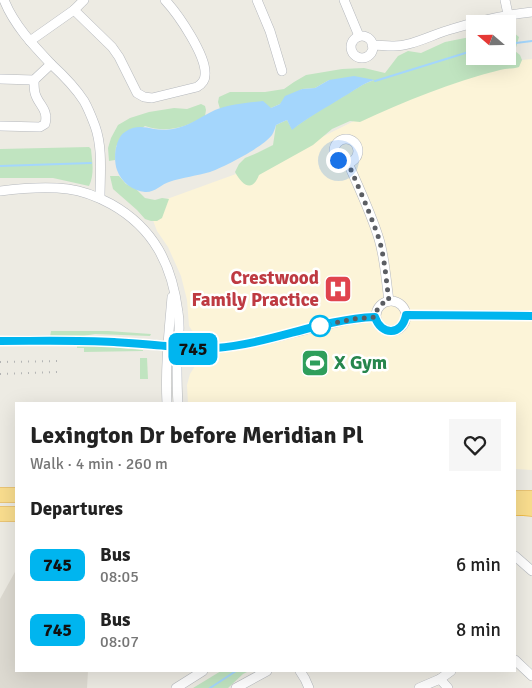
<!DOCTYPE html>
<html lang="en">
<head>
<meta charset="utf-8">
<style>
  :root { --surface:#fff; --page:#f6f6f6; --text:#222; --muted:#767676 }
  body { margin:0; font-family:Signika,sans-serif; background:var(--page); color:var(--text); height:100vh; display:flex; flex-direction:column; font-size:19px; white-space:nowrap }
  * { box-sizing:border-box; margin:0 }
  p { font-size:16px; color:var(--muted) }
  .icon { flex:none; width:28px; height:28px; fill:none; stroke:currentColor; stroke-width:2; stroke-linecap:round; stroke-linejoin:round }
  .map { position:relative; flex:1; overflow:hidden }
  .drawer { position:absolute; left:15px; top:402px; width:501px; height:270px; display:flex; flex-direction:column; background:var(--surface); border-radius:0px; box-shadow:0 5px 20px #0002 }
  .drawer>* { flex:none }
  .badge { padding:0 10px; border-radius:8px; font-size:18px; line-height:32px }
  .needle { width:32px; rotate:290deg }
  .fabs { position:absolute; left:466px; top:15px; display:grid; gap:10px }
  .fabs a { display:grid; place-items:center; width:50px; height:50px; border-radius:0px; background:var(--surface); box-shadow:0 5px 20px #0002; font-size:25px }
  .you { position:absolute; width:25px; height:25px; margin:-12px; border:4px solid #fff; border-radius:50%; background:#1a73e8; box-shadow:0 0 0 8px #1a73e833 }
  .map>.badge { position:absolute; translate:-50% -50%; box-shadow:0 0 0 2px #fff }
  h2 { padding:0 15px; font-size:19px; line-height:45px }
  .round { display:grid; place-items:center; flex:none; width:52px; height:52px; border-radius:0px; background:var(--page) }
  .headline { display:flex; align-items:center; justify-content:space-between; height:85px; padding:0 15px }
  h1 { font-size:24px; font-weight:700; line-height:38px }
  ul { padding:0; list-style:none }
  li { display:flex; align-items:center; gap:15px; height:65px; padding:0 15px }
  li div { flex:1 }
  li b { display:block; font-size:19px }
  li em { font-style:normal }
  li .badge { min-width:55px; font-weight:700; text-align:center }
  .map>svg:first-child { display:block }
</style>
</head>
<body>
<div class="map">
<svg width="532" height="688" viewBox="0 0 532 688">
  <rect width="100%" height="100%" fill="#edebe3"/>
  <!-- commercial -->
  <path fill="#fcf4d8" d="M532,59V470L515,469V404H188L187,385L190,374L195,366L200,361L207,358L205,339L195,335L189,326L187,300L181,276L168,247L157,231L148,207L167,199L247,170L326,135L386,105L522,60Z"/>
  <!-- education -->
  <path fill="#dddad1" d="M16,570V671H88L87,688H0V599Z"/>
  <!-- green -->
  <g fill="#c0e4c0">
    <path d="M508,31L514,33L519,37L515,51L520,55L522,60L519,67C513,69 506,68 500,70C452,82 405,101 360,122L350,121L332,129L313,145L259,175C252,193 242,185 235,172L239,164L245,158L257,153L273,145L276,125L287,120L292,129L317,112L364,84L374,80H329L315,88L302,89L280,104L271,108L236,105L220,109L218,102L219,97L230,92H265L284,89L294,82L306,75L342,69L364,68L385,73L398,56L408,51L421,53L445,42L475,36V56H508Z"/>
    <path d="M201,104L205,106L206,110L205,116C186,128 166,133 145,126L116,146L115,160L109,161L108,148L111,138L118,125L130,118L149,112L174,108L187,109Z"/>
    <path d="M89,147L91,149C92,161 95,174 89,186L53,178H0V149Z"/>
    <path d="M110,176H119L126,184L136,189L145,198L155,200L162,198L169,199L162,218L157,221H151L145,219L137,210L113,189Z"/>
    <path d="M51,331H108L151,334L150,336L95,334L77,337H50Z"/>
    <path d="M77,344L143,350V351L84,352V348H77Z"/>
    <path d="M140,358H147L148,379H140Z"/>
    <path d="M221,671H249L243,674L228,688H193Z"/>
  </g>
  <!-- water -->
  <path fill="#a4d6fc" d="M354,76L375,80C363,83 354,91 343,97C326,108 308,117 292,130L287,120L276,125C275,128 274,132 272,135C263,147 224,167 210,172C197,176 183,177 169,182C162,184 154,193 145,192C133,191 121,182 117,170C113,159 115,138 125,132C135,125 144,127 154,129C160,130 168,130 173,129C190,126 200,117 215,110C230,104 247,103 263,101L271,108L280,104L285,96L302,89L315,88L329,80Z"/>
  <g fill="none" stroke-linecap="round" stroke-linejoin="round">
    <!-- stream -->
    <g stroke="#a4d6fc" stroke-width="2">
      <path d="M508,44L532,41"/>
      <path d="M375,81L475,50"/>
      <path d="M0,166L91,163"/>
      <path d="M210,688L236,671"/>
    </g>
    <!-- minor casing -->
    <g stroke="#b5b8bd" stroke-width="10">
      <g id="minor">
        <path d="M4,0C14,25 33,45 51,64C63,75 75,87 84,101C88,108 92,118 95,126C103,148 100,174 100,198"/>
        <path d="M257,0L270,31L282,71"/>
        <path d="M344,0L359,36"/>
        <path d="M505,0L508,14"/>
        <path d="M74,10L112,47L119,57L137,93L144,97L152,98L197,87C202,84 205,81 205,75C207,56 178,14 165,0"/>
        <circle cx="362" cy="47" r="11"/>
        <path d="M30,41L74,10L84,0"/>
        <path d="M372,45C379,45 385,46 392,46C411,47 433,34 452,29C478,21 505,15 532,12"/>
        <path d="M0,79L34,80L51,64"/>
        <path d="M0,126L40,127L45,124C49,109 38,105 35,93C34,89 34,84 34,80"/>
        <circle cx="346" cy="151" r="12"/>
        <path d="M348,163C359,188 371,213 379,239C385,259 386,280 389,301"/>
        <path d="M0,191C23,188 46,186 68,189C84,191 98,197 111,204C154,228 172,265 178,312C181,329 178,345 177,362C177,376 177,390 178,404"/>
        <circle cx="391" cy="316" r="15"/>
        <path d="M406,315L532,316"/>
        <path d="M0,341C37,341 73,340 110,342C129,343 148,344 167,346C183,347 199,350 216,348C270,344 321,320 375,317"/>
        <path d="M167,404C165,368 169,332 172,297"/>
        <path d="M515,556L532,571"/>
        <path d="M515,660L532,676"/>
        <path d="M300,671L305,679L309,688"/>
        <path d="M440,679L448,688"/>
        <path d="M176,688L203,671"/>
        <path d="M236,688L267,671"/>
        <path d="M419,688L440,679L451,671"/>
      </g>
    </g>
    <!-- highway casing -->
    <g stroke="#e8a008" stroke-width="15">
      <g id="highway">
        <path d="M0,495H16"/>
        <path d="M515,498H532"/>
        <path d="M515,508L532,509"/>
        <path d="M0,514H16"/>
      </g>
    </g>
    <!-- minor -->
    <use href="#minor" stroke="#fff" stroke-width="9"/>
    <!-- highway -->
    <use href="#highway" stroke="#f9dd8e" stroke-width="14"/>
    <!-- rail -->
    <g stroke="#b3b4b4" stroke-width="2" stroke-dasharray="1 6" stroke-linecap="butt">
      <path d="M0,362L59,361"/>
      <path d="M0,374L57,372"/>
    </g>
  </g>
  <g fill="none" stroke-linecap="round" stroke-linejoin="round">
    <!-- line casing -->
    <g stroke="#fff" stroke-width="11">
      <path id="line" d="M0,341C38,341 76,340 114,342C131,343 149,344 166,346C183,347 199,350 216,348C270,344 321,319 375,317C381,336 402,336 406,315L532,316"/>
    </g>
    <!-- line -->
    <use href="#line" stroke="#00b5ef" stroke-width="8"/>
    <!-- walk -->
    <path stroke="#5b5e63" stroke-width="5" stroke-dasharray="0 9" d="M320,326L353,319L375,317C377,308 380,303 389,301C386,280 385,259 379,239C370,213 359,188 348,163L341,162L338,160"/>
  </g>
  <!-- icons -->
  <defs>
    <g id="hospital-square" transform="scale(1.4375)"><rect x="-9" y="-9" width="18" height="18" rx="4" fill="#e0444e" stroke="#fff"/><path d="M-5-5h3v3.5h4V-5h3V5h-3V1.5h-4V5h-3Z" fill="#fff"/></g>
    <g id="stadium-square" transform="scale(1.4375)"><rect x="-9" y="-9" width="18" height="18" rx="4" fill="#2e9e5b" stroke="#fff"/><path d="M0-5a6.5 5 0 1 0 0 10a6.5 5 0 1 0 0-10ZM-3.5-1.8h7v3.6h-7Z" fill="#fff"/></g>
  </defs>
  <g fill-rule="evenodd">
    <use href="#hospital-square" x="338" y="289"/>
    <use href="#stadium-square" x="315" y="363"/>
  </g>
  <!-- markers -->
  <circle fill="#fff" stroke="#00b5ef" stroke-width="2.5" cx="320" cy="326" r="10"/>
  <g text-anchor="middle" dominant-baseline="central" stroke-width="5" stroke-linejoin="round" paint-order="stroke">
    <!-- health labels -->
    <g font-size="19" font-weight="bold" fill="#be3a42" stroke="#fff" text-anchor="end">
      <text x="319" y="278">Crestwood<tspan x="319" dy="22">Family Practice</tspan></text>
    </g>
    <!-- leisure labels -->
    <g font-size="19" font-weight="bold" fill="#27864d" stroke="#fff" text-anchor="start">
      <text x="334" y="363">X Gym</text>
    </g>
  </g>
</svg>
<div class="fabs">
<a><svg class="needle" viewBox="-14 -14 28 28"><path d="M0-13l5 13h-10z" fill="#e53935"/><path d="M0 13l5-13h-10z" fill="#767676"/></svg></a>
</div>
<div class="you" style="left:338px;top:160px"></div>
<b class="badge" style="left:193px;top:349px;background:#00b5ef;color:#111">745</b>
<section class="drawer">
<div class="headline"><div><h1>Lexington Dr before Meridian Pl</h1><p>Walk · 4 min · 260 m</p></div><a class="round"><svg class="icon" aria-label="heart" viewBox="0 0 24 24"><path d="M12 20l-8-8c-3-5 5-10 8-4 3-6 11-1 8 4z"/></svg></a></div>
<h2>Departures</h2>
<ul>
<li><span class="badge" style="background:#00b5ef;color:#111">745</span><div><b>Bus</b><p>08:05</p></div><em>6 min</em></li>
<li><span class="badge" style="background:#00b5ef;color:#111">745</span><div><b>Bus</b><p>08:07</p></div><em>8 min</em></li>
</ul>
</section>
</div>
</body>
</html>
